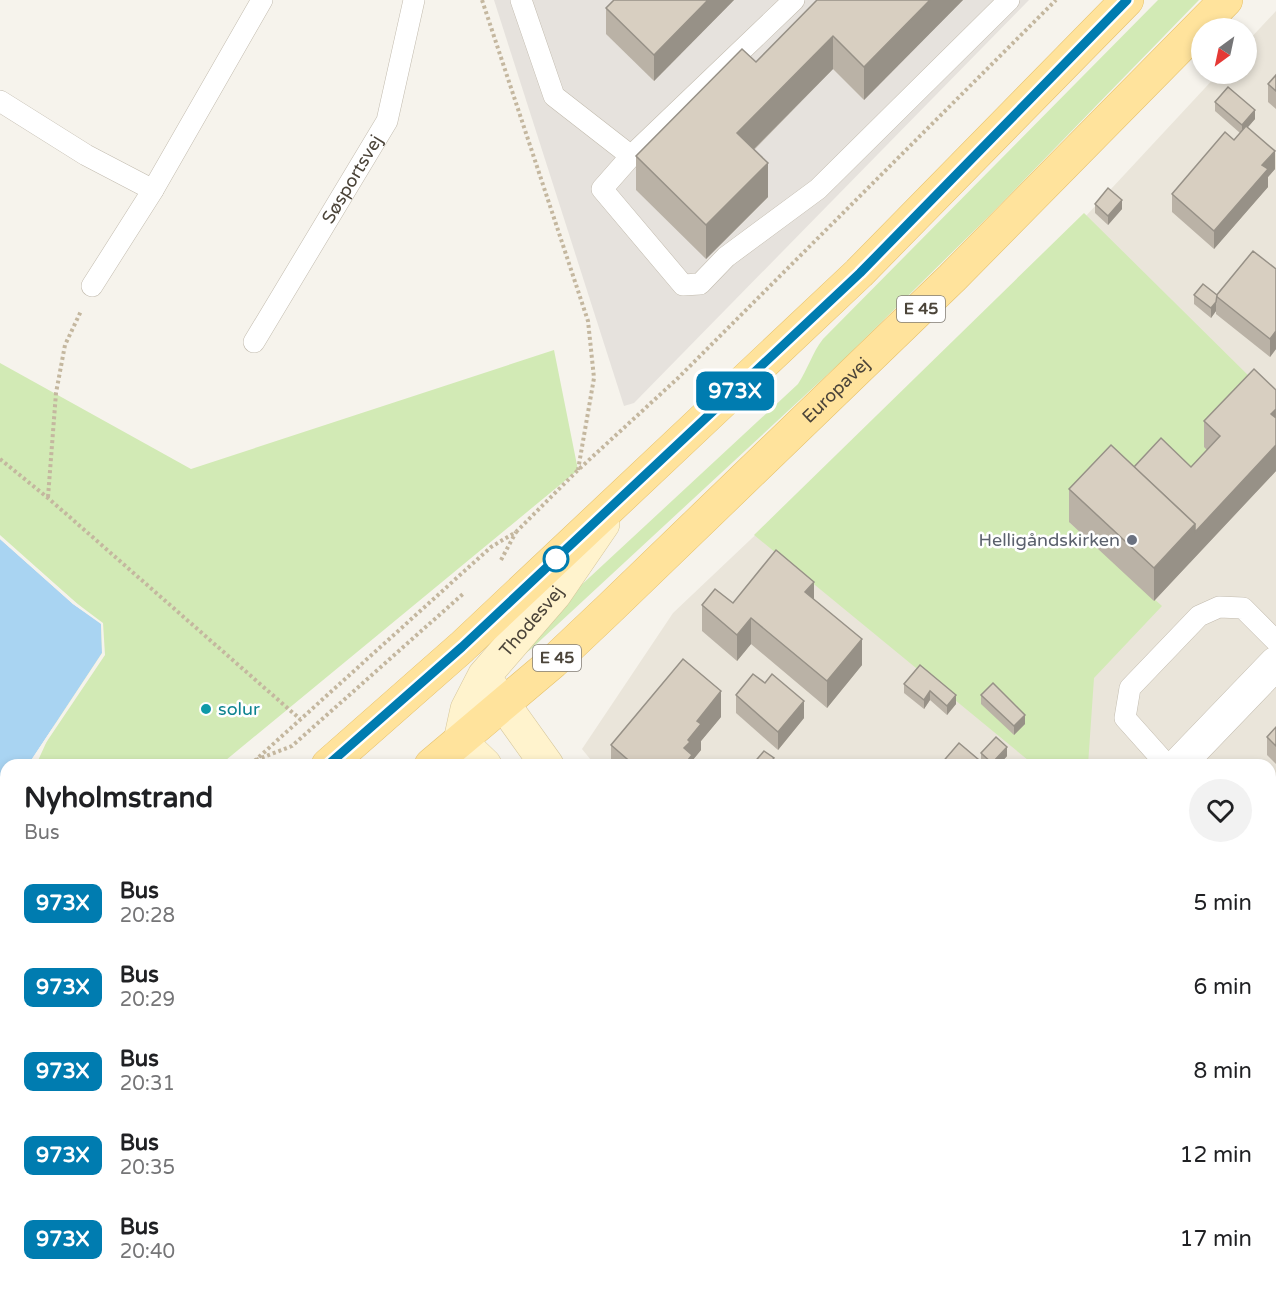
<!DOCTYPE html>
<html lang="en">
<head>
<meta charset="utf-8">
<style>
  :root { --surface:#fff; --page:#f2f2f2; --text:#202124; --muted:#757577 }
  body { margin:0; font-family:"Varela Round",sans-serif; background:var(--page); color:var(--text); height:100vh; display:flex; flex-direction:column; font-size:22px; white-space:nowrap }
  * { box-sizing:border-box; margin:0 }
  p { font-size:20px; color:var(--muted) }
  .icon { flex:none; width:33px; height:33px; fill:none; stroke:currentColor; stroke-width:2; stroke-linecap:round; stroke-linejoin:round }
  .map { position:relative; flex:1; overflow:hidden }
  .side { position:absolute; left:0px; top:759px; width:1276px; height:534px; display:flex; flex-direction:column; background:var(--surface); border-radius:18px 18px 0 0; box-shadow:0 3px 9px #0003 }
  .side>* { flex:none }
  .badge { padding:0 12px; border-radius:9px; font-size:21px; line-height:39px }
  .needle { width:39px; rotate:213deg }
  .tools { position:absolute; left:1191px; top:18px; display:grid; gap:12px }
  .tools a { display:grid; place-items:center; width:66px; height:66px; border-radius:50%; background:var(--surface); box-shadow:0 3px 9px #0003; font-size:30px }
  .map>.badge { position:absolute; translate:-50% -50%; box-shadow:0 0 0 3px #fff }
  .round { display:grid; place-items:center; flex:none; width:63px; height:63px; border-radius:32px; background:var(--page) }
  .overview { display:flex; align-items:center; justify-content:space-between; height:102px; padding:0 24px }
  h1 { font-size:28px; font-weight:800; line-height:45px }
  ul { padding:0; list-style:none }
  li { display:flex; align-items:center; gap:18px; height:84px; padding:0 24px }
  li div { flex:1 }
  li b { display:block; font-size:22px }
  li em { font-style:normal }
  li .badge { min-width:66px; font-weight:700; text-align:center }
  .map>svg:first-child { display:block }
</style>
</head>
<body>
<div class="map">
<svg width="1276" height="1293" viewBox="0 0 1276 1293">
  <rect width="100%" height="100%" fill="#f6f3ec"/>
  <!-- residential -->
  <g fill="#eae5da">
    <path d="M1276,11V1293H1157L1151,1287H1270V765H595L582,749L673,613L1045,260L1218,74H1246L1247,42Z"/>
    <path d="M6,1157V1287H1071L1077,1293H0V1162Z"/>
  </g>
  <!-- industrial -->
  <path fill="#e6e2dd" d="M494,0H1029L634,403L624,406Z"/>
  <!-- green -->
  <g fill="#d2eab5">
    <path d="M1158,0H1199L990,215L842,361L530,650L512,662L563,602L798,384C808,369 812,353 823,339Z"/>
    <path d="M1084,213L1259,386L1220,462L1070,523L1162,606L1094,678L1088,765H1034L754,535Z"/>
    <path d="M554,350L578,470L220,765H36L100,624L0,535V363L191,469Z"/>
    <path d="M6,830V941L0,946V843Z"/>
  </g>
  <!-- water -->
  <path fill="#a9d4f2" d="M0,539L73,604L101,623L102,653L28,765H6V797L0,806Z"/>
  <!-- pier -->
  <path fill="#f6f3ec" d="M0,536L75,602L103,623L105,655L31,765H28L102,653L101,624L73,604L0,539Z"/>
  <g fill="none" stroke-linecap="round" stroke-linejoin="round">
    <!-- lane casing -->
    <g stroke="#c2bbae" stroke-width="22">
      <g id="lane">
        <path d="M521,0L554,96L631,156"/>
        <path d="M794,0L631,156L602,189L683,285L700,284L726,257L818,189L1009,0"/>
        <path d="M0,101L86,155L153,190"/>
        <path d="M92,286L153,190L262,0"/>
        <path id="s1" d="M254,342L387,121L414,0"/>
        <path d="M1167,765L1125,718L1130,688L1199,616L1219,607L1243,608L1276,641"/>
      </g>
    </g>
    <!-- street casing -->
    <g stroke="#c2bbae" stroke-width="34">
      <g id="street">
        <path d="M1178,765L1276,663"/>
        <path d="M186,1287L191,1293"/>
        <path d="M465,1287L470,1293"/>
        <path d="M781,1287L786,1293"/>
      </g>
    </g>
    <!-- secondary casing -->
    <g stroke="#d6c79b" stroke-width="34">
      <g id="secondary">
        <path d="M487,681L547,765"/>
        <path id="s2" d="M485,765L460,741L467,709L484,676L555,594L603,524"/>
        <path d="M1111,1287L1117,1293"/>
      </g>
    </g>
    <!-- primary casing -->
    <g stroke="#e6c16a" stroke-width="34">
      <g id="primary">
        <path d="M328,765L462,647L859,273L1127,0"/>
        <path id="s3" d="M431,765L553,662L608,610L952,278L1226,0"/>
        <path d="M0,1039L6,1034"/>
        <path d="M0,1119L6,1114"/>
      </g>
    </g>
    <!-- path -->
    <g stroke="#c4b79f" stroke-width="4" stroke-dasharray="3 3" stroke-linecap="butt">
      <path d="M482,0L588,321L594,378L578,470"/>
      <path d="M0,459L48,498L300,719"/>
      <path d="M48,497L56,393L65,345L81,311"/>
      <path d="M501,560L516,532"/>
      <path d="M256,760L292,746L464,593"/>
      <path d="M250,765L491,547L516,532L578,470L677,379L1056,0"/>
      <path d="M0,973L6,968"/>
    </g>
    <!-- lane -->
    <use href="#lane" stroke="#fff" stroke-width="21"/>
    <!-- street -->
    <use href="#street" stroke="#fff" stroke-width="33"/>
    <!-- secondary -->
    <use href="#secondary" stroke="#fff3cd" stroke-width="33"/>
    <!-- primary -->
    <use href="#primary" stroke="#ffe39c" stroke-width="33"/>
  </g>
  <!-- wall -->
  <g fill="#bab2a6">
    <path d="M734,0L654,81L606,34V8Z"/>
    <path d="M817,0H963L864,100L833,69L754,150L768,197L706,259L636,190V156L756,62Z"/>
    <path d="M1276,75V109L1268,102V84Z"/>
    <path d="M1215,102L1255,119L1247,128L1275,169L1268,177V187L1214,249L1172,212V194L1234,140L1240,133L1215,111Z"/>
    <path d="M1095,204L1122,209L1108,225L1095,213Z"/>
    <path d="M1276,269V349L1270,357L1216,314V311L1211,318L1194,304V295H1217Z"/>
    <path d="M1276,390V471L1154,601L1069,522V489L1134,467H1191L1207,450L1204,447V421Z"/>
    <path d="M814,600L862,665L827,708L751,644L737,661L702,631V605Z"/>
    <path d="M920,665L956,704L947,715L930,700L924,709L904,693V684Z"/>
    <path d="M736,695L804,718L778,750L736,713Z"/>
    <path d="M981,695L1025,724L1014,735L981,704Z"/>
    <path d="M721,717L701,741V750L692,761V765H611V745Z"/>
    <path d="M1276,727V764L1267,755V737Z"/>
    <path d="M981,753L1007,756L999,765H940L981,762Z"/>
    <path d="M1276,1075V1184L1270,1178V1080Z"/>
    <path d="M1270,1209L1276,1220V1292L1270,1282Z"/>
    <path d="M536,1287H555V1290L551,1293H536Z"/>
    <path d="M633,1287H663L665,1288L743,1290L746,1293H633Z"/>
    <path d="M903,1287H948L939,1293H903Z"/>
  </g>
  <!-- shaded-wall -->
  <g fill="#979187">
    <path d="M708,0H734L654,81V55Z"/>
    <path d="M930,0H963L864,100V67Z"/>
    <path d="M833,36V69L737,166V133Z"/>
    <path d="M1255,110V119L1242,134V125Z"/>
    <path d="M1275,151V169L1268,177V187L1214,249V231L1262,165Z"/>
    <path d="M768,163V197L706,259V225Z"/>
    <path d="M1122,200V209L1108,225V216Z"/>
    <path d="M1216,302V311L1211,318V308Z"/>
    <path d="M1276,331V349L1270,357V339Z"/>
    <path d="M1276,409V435L1271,414Z"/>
    <path d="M1276,445V471L1154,601V568L1195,524Z"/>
    <path d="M814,582V608L805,592Z"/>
    <path d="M751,618V644L737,661V635Z"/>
    <path d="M862,639V665L827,708V681Z"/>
    <path d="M721,691V717L701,741V750L692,761V765H684V748L697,721Z"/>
    <path d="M930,691V700L924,709V700Z"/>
    <path d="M956,695V704L947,715V706Z"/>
    <path d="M804,701V718L778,750V732Z"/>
    <path d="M1025,715V724L1014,735V726Z"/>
    <path d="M1007,747V756L999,765H992V763Z"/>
    <path d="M774,758V765H768Z"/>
    <path d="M1276,882V900L1270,905V887Z"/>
    <path d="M1276,932V941L1270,947V938Z"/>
    <path d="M363,1287H382V1293H356Z"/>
    <path d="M547,1287H555V1290L551,1293H541Z"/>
    <path d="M935,1287H948L939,1293H933V1288Z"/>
  </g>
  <!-- building -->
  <g fill="#d8cfc1" stroke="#979187" stroke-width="1.5">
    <path d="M614,0H708L654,55L606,8Z"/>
    <path d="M817,0H930L864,67L833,36L737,133L768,163L706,225L636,156L742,49L756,62Z"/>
    <path d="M1276,75V91L1268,84Z"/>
    <path d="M1228,87L1255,110L1242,125L1215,102Z"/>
    <path d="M1246,126L1275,151L1262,165L1268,169L1214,231L1172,194L1225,132L1234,140Z"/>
    <path d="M1108,188L1122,200L1108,216L1095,204Z"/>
    <path d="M1253,251L1276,269V331L1270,339L1216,296Z"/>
    <path d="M1203,284L1217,295L1216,302L1211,308L1194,295Z"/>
    <path d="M1254,369L1276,390V409L1271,414L1276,418V445L1195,532V524L1134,467L1161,438L1191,467L1220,436L1204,421Z"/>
    <path d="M1111,445L1195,524L1154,568L1069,489Z"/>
    <path d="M776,550L814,582L805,592L862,639L827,681L751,618L737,635L702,605L715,589L733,603Z"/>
    <path d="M683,659L721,691L697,721L701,724L688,740L690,742L684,748L692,755L684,765H634L611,745Z"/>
    <path d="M920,665L956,695L947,706L930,691L924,700L904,684Z"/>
    <path d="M753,674L765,683L772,674L804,701L778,732L736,695Z"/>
    <path d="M993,683L1025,715L1014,726L981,695Z"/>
    <path d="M1276,727V746L1267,737Z"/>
    <path d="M996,737L1007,747L992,763L981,753Z"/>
    <path d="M959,743L985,765H940Z"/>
    <path d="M764,751L774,758L768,765H752Z"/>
    <path d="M1270,829L1276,835V882L1270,887Z"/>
    <path d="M1270,909L1276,915V932L1270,938Z"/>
    <path d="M1276,1075V1158L1270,1152V1080Z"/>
    <path d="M1270,1209L1276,1220V1274L1270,1264Z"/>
    <path d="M66,1287H153L159,1293H59Z"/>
    <path d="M270,1287H318L320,1290L323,1287H363L356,1293H263Z"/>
    <path d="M537,1287H547L541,1292Z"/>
    <path d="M583,1287H590L595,1293H575Z"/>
    <path d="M640,1287H663L665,1288L666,1287H740L746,1293H646Z"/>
    <path d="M905,1287H935L933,1288L936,1291L933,1293H909Z"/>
    <path d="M1057,1287H1087L1092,1293H1050Z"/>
    <path d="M1166,1287H1230L1234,1292L1233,1293H1168L1164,1289Z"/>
  </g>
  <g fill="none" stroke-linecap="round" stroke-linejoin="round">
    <!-- line casing -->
    <g stroke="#fff" stroke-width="14">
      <path id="line" d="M328,765L462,647L860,273L1127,0"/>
    </g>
    <!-- line -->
    <use href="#line" stroke="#007cb0" stroke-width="9"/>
  </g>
  <!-- markers -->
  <circle fill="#6b7280" stroke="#fff" stroke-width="2" cx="1132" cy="540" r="6"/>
  <circle fill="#fff" stroke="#007cb0" stroke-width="3" cx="556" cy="559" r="12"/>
  <circle fill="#0f9aa8" stroke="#fff" stroke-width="2" cx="206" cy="709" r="6"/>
  <g text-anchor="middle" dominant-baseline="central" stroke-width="5" stroke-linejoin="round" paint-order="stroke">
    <!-- shield labels -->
    <g fill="#fff" stroke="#817c74" stroke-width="1.5">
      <rect x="897" y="296" width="48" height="26" rx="4.5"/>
      <rect x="533" y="645" width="48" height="26" rx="4.5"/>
    </g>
    <g font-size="16" font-weight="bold" fill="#4b4439">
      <text x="921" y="309">E 45</text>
      <text x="557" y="658">E 45</text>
    </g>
    <!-- street labels -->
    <g font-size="18" fill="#4b4439" stroke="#fff">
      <text stroke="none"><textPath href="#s1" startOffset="190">Søsportsvej</textPath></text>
      <text stroke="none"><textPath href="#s3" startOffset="552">Europavej</textPath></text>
      <text stroke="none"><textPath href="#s2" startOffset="177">Thodesvej</textPath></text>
    </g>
    <!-- worship labels -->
    <g font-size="18" fill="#5b616d" stroke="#fff" text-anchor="end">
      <text x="1120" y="540">Helligåndskirken</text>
    </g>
    <!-- culture labels -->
    <g font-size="18" fill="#0d838f" stroke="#fff" text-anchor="start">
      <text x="218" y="709">solur</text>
    </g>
  </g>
</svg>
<div class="tools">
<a><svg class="needle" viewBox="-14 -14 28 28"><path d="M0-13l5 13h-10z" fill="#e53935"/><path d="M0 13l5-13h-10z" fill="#757577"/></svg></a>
</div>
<b class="badge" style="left:735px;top:391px;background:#007cb0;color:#fff">973X</b>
<section class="side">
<div class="overview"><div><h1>Nyholmstrand</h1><p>Bus</p></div><a class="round"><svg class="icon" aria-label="heart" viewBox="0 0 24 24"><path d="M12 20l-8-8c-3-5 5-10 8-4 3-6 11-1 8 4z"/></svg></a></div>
<ul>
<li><span class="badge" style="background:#007cb0;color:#fff">973X</span><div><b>Bus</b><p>20:28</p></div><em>5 min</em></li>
<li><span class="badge" style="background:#007cb0;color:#fff">973X</span><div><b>Bus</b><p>20:29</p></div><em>6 min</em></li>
<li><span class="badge" style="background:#007cb0;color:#fff">973X</span><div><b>Bus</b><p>20:31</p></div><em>8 min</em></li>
<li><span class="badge" style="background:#007cb0;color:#fff">973X</span><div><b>Bus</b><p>20:35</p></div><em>12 min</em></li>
<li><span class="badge" style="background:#007cb0;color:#fff">973X</span><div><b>Bus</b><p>20:40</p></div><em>17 min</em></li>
</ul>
</section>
</div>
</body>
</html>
